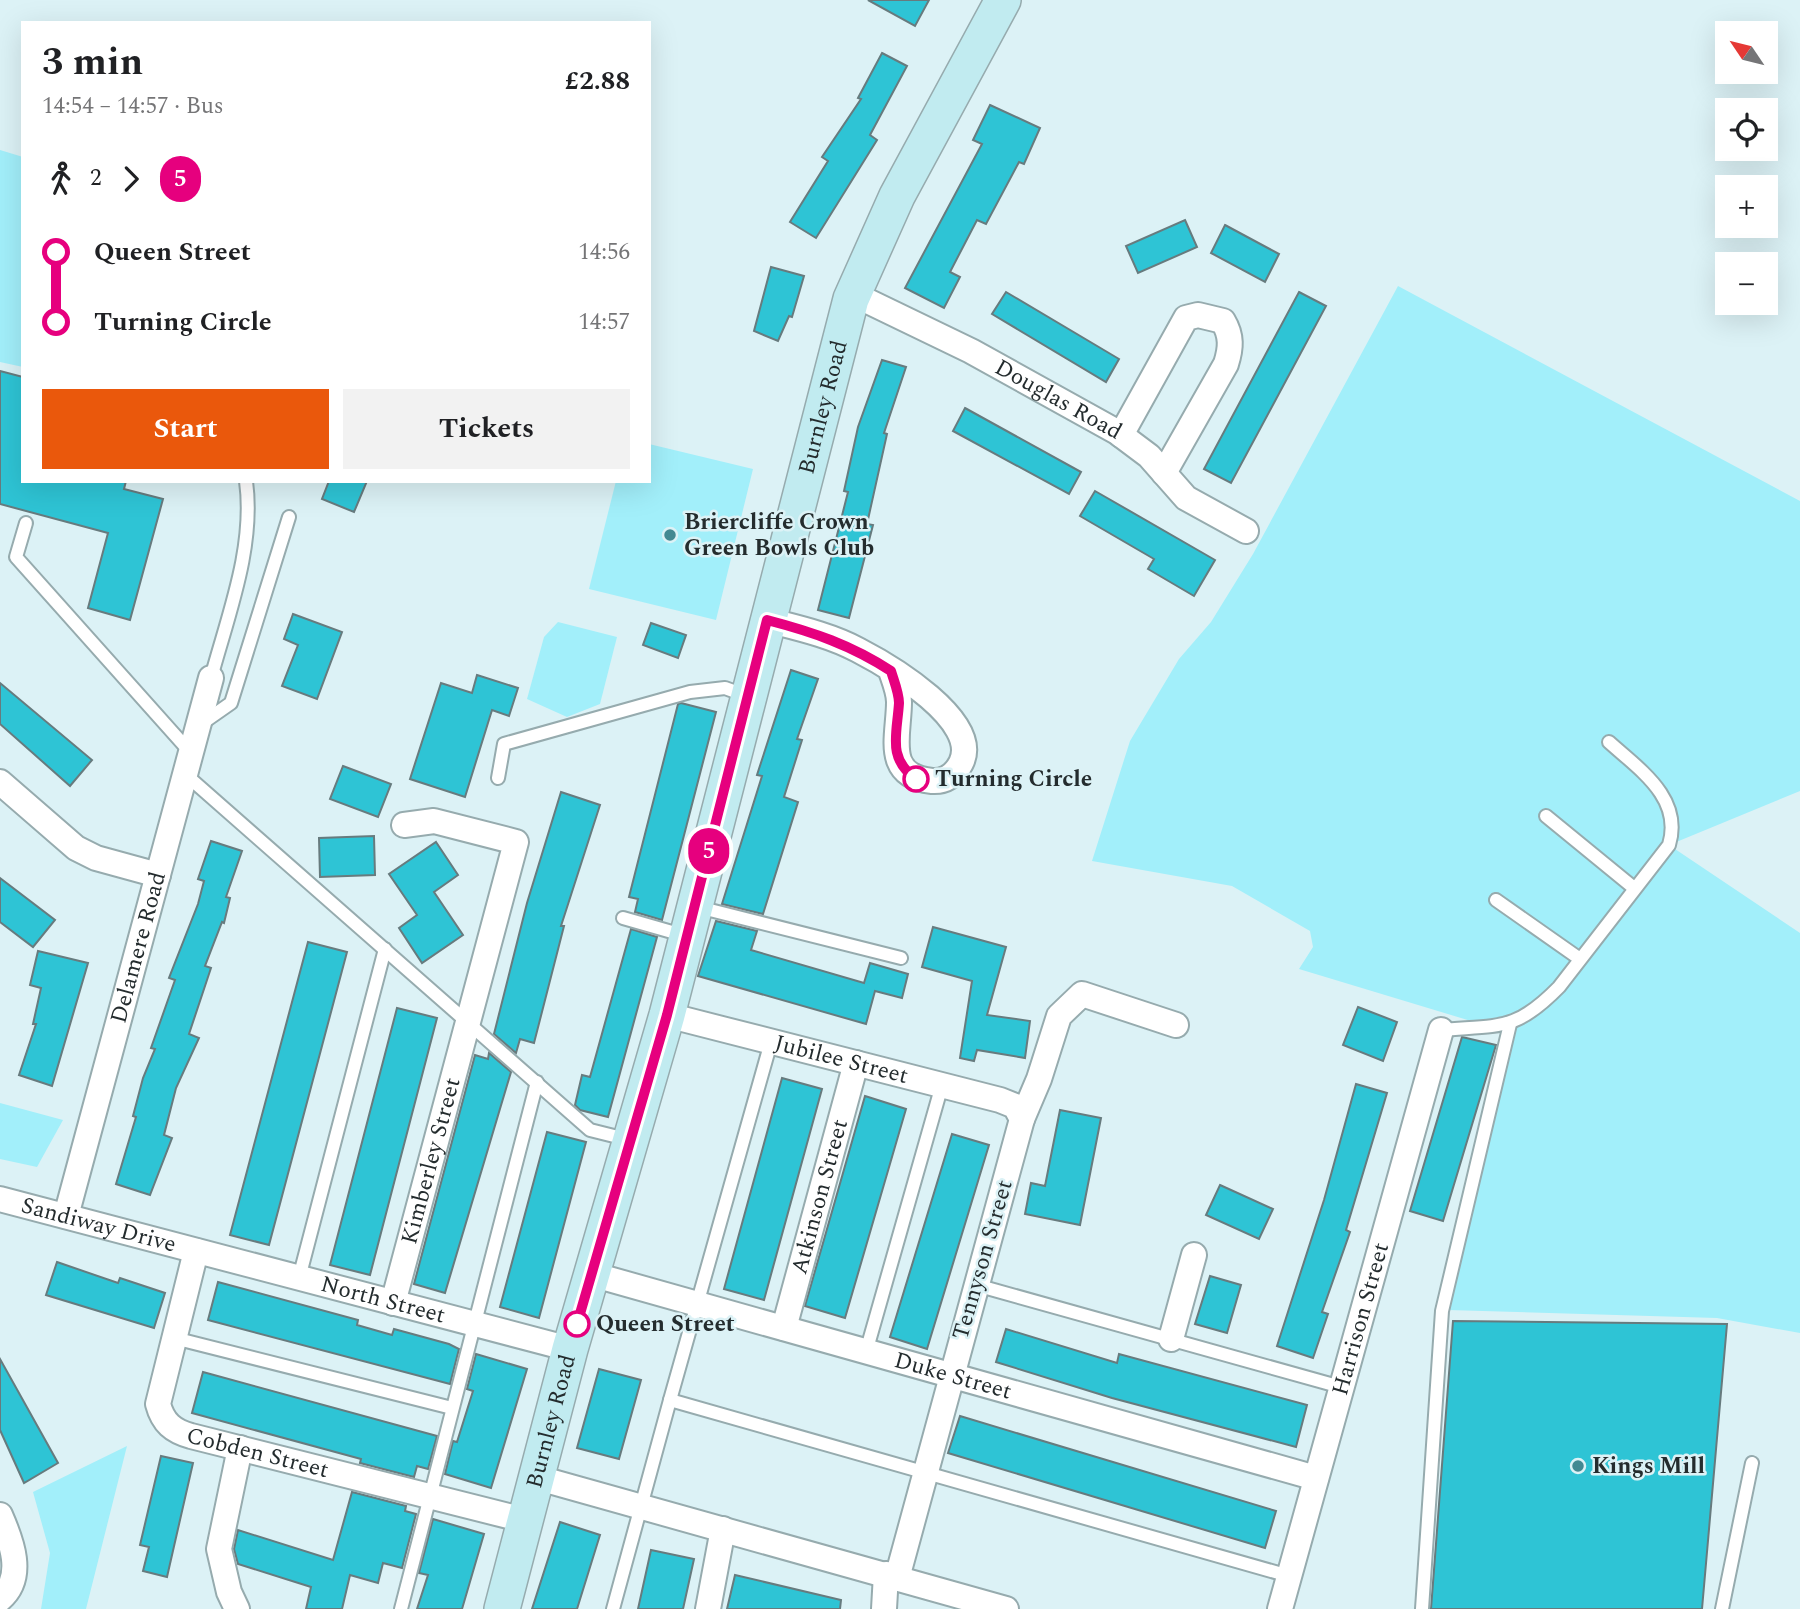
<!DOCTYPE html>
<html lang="en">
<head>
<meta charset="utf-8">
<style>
  :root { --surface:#fff; --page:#f2f2f2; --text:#202124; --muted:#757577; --accent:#ea580c }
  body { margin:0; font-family:Spectral,serif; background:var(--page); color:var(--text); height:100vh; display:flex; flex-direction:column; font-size:26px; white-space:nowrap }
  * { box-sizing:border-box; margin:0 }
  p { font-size:23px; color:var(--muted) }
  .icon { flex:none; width:38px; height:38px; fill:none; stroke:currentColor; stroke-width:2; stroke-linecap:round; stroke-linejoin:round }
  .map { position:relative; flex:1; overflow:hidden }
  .side { position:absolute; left:21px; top:21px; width:630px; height:462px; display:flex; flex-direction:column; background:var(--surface); border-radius:0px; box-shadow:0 7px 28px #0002 }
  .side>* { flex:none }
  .badge { padding:0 14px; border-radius:23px; font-size:24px; line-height:46px }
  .needle { width:46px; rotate:305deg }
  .buttons { position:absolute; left:1715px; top:21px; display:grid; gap:14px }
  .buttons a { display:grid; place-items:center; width:63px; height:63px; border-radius:0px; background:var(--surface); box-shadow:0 7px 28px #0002; font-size:35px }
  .map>.badge { position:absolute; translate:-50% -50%; box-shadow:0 0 0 4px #fff }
  .legs { display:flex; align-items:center; gap:10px; height:77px; padding:0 21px; font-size:23px }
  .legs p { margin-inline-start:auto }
  .summary { display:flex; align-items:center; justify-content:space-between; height:119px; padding:0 21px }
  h1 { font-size:38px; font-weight:700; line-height:52px }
  .button { display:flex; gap:14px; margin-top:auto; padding:14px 21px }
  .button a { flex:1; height:80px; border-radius:0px; background:var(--accent); color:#fff; font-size:28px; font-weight:700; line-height:80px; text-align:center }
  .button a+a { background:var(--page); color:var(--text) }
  ul { padding:0 21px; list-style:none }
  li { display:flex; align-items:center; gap:24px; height:70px; font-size:26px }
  li i { display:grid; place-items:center; width:10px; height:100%; margin:0 9px; background:currentColor }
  li i::after { content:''; width:18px; height:18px; margin:-9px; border:5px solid; border-radius:50%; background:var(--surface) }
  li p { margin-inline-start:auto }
  li:first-child i { background:linear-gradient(#0000 50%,currentColor 0) }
  li:last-child i { background:linear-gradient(currentColor 50%,#0000 0) }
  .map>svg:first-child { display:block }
</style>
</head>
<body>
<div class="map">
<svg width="1800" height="1609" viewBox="0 0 1800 1609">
  <rect width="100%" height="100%" fill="#dcf2f6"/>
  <!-- green -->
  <g fill="#a2effa">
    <path d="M0,150L23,157V367L0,362Z"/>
    <path d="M1398,286L1800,501V791L1669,845L1800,933V1333L1717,1318L1448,1310L1504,1031L1299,969L1313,947L1310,931L1232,886L1092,861L1130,741L1179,659L1211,622L1253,554Z"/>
    <path d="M649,444L753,469L716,620L589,589L616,481H649Z"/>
    <path d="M558,622L617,637L600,704L567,717L527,699L544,637Z"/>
    <path d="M0,1103L63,1120L37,1167L0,1159Z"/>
    <path d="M127,1446L86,1609H41L50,1553L33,1492Z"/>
  </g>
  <!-- building -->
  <g fill="#2ec4d5" stroke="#677b7e" stroke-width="2">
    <path d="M868,0H929L915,26Z"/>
    <path d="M882,53L907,66L870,135L877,140L816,238L790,222L828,161L822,157L861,99L858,98Z"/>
    <path d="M990,105L1040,128L1024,164L1019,162L986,224L977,220L950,272L960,277L944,308L905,288L982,144L973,140Z"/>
    <path d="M1185,220L1197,247L1138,273L1126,246Z"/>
    <path d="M1225,225L1279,254L1265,282L1211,253Z"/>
    <path d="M771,267L804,276L792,317L789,316L778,341L754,331Z"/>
    <path d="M1006,292L1119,359L1106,382L992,314Z"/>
    <path d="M1299,292L1326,306L1231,483L1204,469Z"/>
    <path d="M882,360L906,367L884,433L887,434L867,524L873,525L849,618L818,610L848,492L844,491L858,427Z"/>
    <path d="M0,371L23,377V481H126L124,489L163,499L130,620L88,608L108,533L0,504Z"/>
    <path d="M965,408L1081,472L1069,494L953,431Z"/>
    <path d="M329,481H367L354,512L322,499Z"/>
    <path d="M1095,491L1215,560L1194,596L1148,569L1154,559L1080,516Z"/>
    <path d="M293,614L342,632L317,699L282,686L298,645L284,639Z"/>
    <path d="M651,623L686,635L678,658L643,645Z"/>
    <path d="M791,670L818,679L797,739L802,740L784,797L798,802L763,914L722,904L762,776L757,775Z"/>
    <path d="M477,675L518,688L509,716L492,710L465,797L410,779L441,683L472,693Z"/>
    <path d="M0,683L92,760L70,786L0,724Z"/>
    <path d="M681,703L716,712L662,920L635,912L638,899L629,897L678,704Z"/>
    <path d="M343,766L391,784L378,817L330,799Z"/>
    <path d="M561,792L600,805L561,926H564L534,1043L520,1039L516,1053L494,1034L527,903Z"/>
    <path d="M374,836L375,875L320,877L319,838Z"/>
    <path d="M211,841L242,851L226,897L230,898L224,923L222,922L205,966L211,968L189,1034L199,1038L176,1088L164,1135L172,1138L150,1195L116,1184L136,1117L133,1116L143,1078L155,1049L151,1048L175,980L169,978L198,904L204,881L198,879Z"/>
    <path d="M436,842L458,875L434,892L463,935L422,963L399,928L417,915L389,874Z"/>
    <path d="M0,878L55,920L33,947L0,922Z"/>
    <path d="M716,921L757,931L751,950L864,983L870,963L908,974L902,998L875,991L866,1024L698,976Z"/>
    <path d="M933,927L1006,947L987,1015L1030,1021L1025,1058L977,1050L974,1061L960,1058L972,981L922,967Z"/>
    <path d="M631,929L657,937L608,1117L580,1110L575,1105L582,1075L590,1077Z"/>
    <path d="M308,942L347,952L269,1245L230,1235Z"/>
    <path d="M38,951L88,963L52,1086L19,1075L36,1024H33L41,988L30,985Z"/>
    <path d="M1358,1007L1397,1022L1383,1061L1343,1045Z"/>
    <path d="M397,1008L437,1018L370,1275L330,1265Z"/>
    <path d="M1462,1037L1496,1045L1443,1221L1410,1211Z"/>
    <path d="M489,1053L511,1072L445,1293L414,1284L475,1055L488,1059Z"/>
    <path d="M782,1078L822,1089L764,1300L724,1289Z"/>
    <path d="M1356,1084L1387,1093L1346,1230L1350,1232L1322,1312L1328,1314L1313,1358L1277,1346L1324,1200Z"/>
    <path d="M865,1096L906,1109L845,1318L805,1306Z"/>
    <path d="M1060,1110L1101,1118L1080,1225L1025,1214L1031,1183L1045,1186Z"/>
    <path d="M547,1132L586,1142L539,1318L500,1307Z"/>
    <path d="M952,1134L989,1145L927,1349L890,1337Z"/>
    <path d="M1220,1185L1273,1209L1259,1239L1206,1215Z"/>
    <path d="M57,1262L118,1283L120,1278L165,1293L154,1328L46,1295Z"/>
    <path d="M1210,1276L1241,1285L1227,1333L1195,1324Z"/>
    <path d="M218,1282L358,1320L357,1325L392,1335L394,1329L449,1344L459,1349L450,1384L208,1320Z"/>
    <path d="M1453,1321L1727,1324L1702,1609H1431Z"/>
    <path d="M1006,1329L1117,1363L1119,1354L1307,1405L1296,1447L1112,1398L996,1362Z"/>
    <path d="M476,1354L527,1369L491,1488L445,1474L453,1441L457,1442L473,1391L467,1389Z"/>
    <path d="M0,1359L58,1463L24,1483L0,1430Z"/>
    <path d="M599,1369L641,1380L619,1459L577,1448Z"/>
    <path d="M203,1372L437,1436L428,1469L417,1466L414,1477L360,1463L361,1459L192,1413Z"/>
    <path d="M960,1416L1276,1511L1265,1548L948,1453Z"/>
    <path d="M161,1456L193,1463L167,1577L143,1571L149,1547L140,1545Z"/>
    <path d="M352,1492L406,1506L405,1511L416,1514L402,1568L383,1563L378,1583L350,1575L342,1609H306L311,1587L238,1564L234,1549L238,1530L333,1560Z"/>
    <path d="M433,1519L484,1534L462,1609H417L428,1575L419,1573Z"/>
    <path d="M560,1522L600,1535L577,1609H532Z"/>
    <path d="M651,1550L694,1559L683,1609H638Z"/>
    <path d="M735,1575L841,1600L840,1609H727Z"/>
  </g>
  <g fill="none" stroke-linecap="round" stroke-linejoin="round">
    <!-- lane casing -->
    <g stroke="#96abae" stroke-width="16">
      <g id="lane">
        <path d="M26,523L16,557L191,753"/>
        <path d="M211,678C228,615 255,547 246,481"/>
        <path d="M201,724L231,703L289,517"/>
        <path d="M185,774L590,1130L630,1140"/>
        <path d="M498,778L504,744L690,692L725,688L747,696"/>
        <path d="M1546,816L1634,888"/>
        <path d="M1496,900L1580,959"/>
        <path d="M698,907L901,958"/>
        <path d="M623,918L686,936"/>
        <path d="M1441,1030C1499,1025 1515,1032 1559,987L1669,845C1683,798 1640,770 1609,742"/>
        <path d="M299,1278L385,949"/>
        <path d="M976,1285L1341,1387"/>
        <path d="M174,1338L452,1408"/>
        <path d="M866,1352L942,1085"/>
        <path d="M670,1400L771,1042"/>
        <path d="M401,1609L537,1082"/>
        <path d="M613,1609L670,1400L1289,1576"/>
        <path d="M1422,1609L1442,1311L1510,1024"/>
        <path d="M1722,1609L1752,1463"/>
      </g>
    </g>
    <!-- street casing -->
    <g stroke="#96abae" stroke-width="28">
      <g id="street">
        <path id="s1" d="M853,294L971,351L1117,432L1149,456L1186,498L1246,531"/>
        <path d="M1121,435L1186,318L1198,315L1223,321C1232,336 1231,348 1226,364L1164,473"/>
        <path d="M767,620C798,628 830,635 858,650C889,666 982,721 961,763C955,775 945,782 932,781C883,776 899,736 899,702C899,692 894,680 891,671"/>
        <path d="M0,782L76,848L96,858L158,875"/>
        <path id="s2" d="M667,1015L1000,1100L1015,1106L1022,1119L897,1578"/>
        <path d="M1022,1119L1039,1079L1059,1016L1082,994L1176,1025"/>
        <path id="s3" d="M0,1199L570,1349"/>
        <path id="s4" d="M66,1216L211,678"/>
        <path id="s5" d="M196,1251L158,1404C163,1423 173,1431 191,1436L524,1520"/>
        <path id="s6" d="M591,1274L1316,1478"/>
        <path id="s7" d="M393,1303L516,842L434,821L404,825"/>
        <path id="s8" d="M784,1328L856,1063"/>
        <path d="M1171,1339L1194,1255"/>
        <path d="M535,1477L1006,1609"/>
        <path d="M0,1515C11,1540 26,1577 0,1599"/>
        <path d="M237,1609L229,1592L219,1549L240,1448"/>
        <path d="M708,1609L723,1529"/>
        <path d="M884,1609L886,1574"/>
        <path id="s9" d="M1280,1609L1441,1030"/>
      </g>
    </g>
    <!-- secondary casing -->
    <g stroke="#96abae" stroke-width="38">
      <g id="secondary">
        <path id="s10" d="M502,1609L570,1349L667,1015L851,299L897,196L1003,0"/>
      </g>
    </g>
    <!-- lane -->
    <use href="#lane" stroke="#fff" stroke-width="12"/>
    <!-- street -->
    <use href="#street" stroke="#fff" stroke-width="24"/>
    <!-- secondary -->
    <use href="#secondary" stroke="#c1ebf0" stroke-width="35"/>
  </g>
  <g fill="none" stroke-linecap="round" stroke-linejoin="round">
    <!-- line-1 casing -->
    <g stroke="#fff" stroke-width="16">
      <path id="line-1" d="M577,1324L667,1015L767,620C813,632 851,645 891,671C894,681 899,693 899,703C897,735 887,758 916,779"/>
    </g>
    <!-- line-1 -->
    <use href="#line-1" stroke="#e6007e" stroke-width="10"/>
  </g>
  <!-- markers -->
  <g fill="#428992" stroke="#dcf2f6" stroke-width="2.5">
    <circle cx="670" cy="535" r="7"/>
    <circle cx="1578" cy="1466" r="7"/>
  </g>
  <g fill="#fff" stroke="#e6007e" stroke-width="3.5">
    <circle cx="916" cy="779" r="12"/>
    <circle cx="577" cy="1324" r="12"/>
  </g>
  <g text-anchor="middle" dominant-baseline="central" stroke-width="5" stroke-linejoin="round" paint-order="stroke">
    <!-- street labels -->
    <g font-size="23" fill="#242c2e" stroke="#dcf2f6">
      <text stroke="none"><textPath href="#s1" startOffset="231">Douglas Road</textPath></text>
      <text stroke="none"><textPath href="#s10" startOffset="1244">Burnley Road</textPath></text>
      <text stroke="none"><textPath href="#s4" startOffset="278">Delamere Road</textPath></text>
      <text stroke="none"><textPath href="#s2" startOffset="180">Jubilee Street</textPath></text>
      <text stroke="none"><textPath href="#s7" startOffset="147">Kimberley Street</textPath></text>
      <text stroke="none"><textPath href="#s8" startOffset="136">Atkinson Street</textPath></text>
      <text stroke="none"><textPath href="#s3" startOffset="102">Sandiway Drive</textPath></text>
      <text transform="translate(983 1260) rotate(-74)">Tennyson Street</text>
      <text stroke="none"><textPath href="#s3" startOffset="396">North Street</textPath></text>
      <text stroke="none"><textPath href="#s9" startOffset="301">Harrison Street</textPath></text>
      <text stroke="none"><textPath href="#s6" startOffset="376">Duke Street</textPath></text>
      <text stroke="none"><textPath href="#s10" startOffset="194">Burnley Road</textPath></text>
      <text stroke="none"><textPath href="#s5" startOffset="275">Cobden Street</textPath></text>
    </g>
    <!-- poi labels -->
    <g font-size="23" font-weight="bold" fill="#242c2e" stroke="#dcf2f6" text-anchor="start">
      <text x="684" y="522">Briercliffe Crown<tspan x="684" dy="26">Green Bowls Club</tspan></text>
      <text x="1592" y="1466">Kings Mill</text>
    </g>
    <!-- stop labels -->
    <g font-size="23" font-weight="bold" fill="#242c2e" stroke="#dcf2f6" text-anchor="start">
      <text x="935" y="779">Turning Circle</text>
      <text x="596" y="1324">Queen Street</text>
    </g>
  </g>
</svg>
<div class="buttons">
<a><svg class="needle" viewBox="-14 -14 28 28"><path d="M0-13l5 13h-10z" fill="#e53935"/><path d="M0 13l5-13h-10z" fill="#757577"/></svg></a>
<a><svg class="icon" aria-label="locate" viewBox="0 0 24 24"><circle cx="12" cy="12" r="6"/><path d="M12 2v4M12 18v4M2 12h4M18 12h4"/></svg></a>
<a>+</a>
<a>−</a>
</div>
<b class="badge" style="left:709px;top:851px;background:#e6007e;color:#fff">5</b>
<section class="side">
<div class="summary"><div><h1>3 min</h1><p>14:54 – 14:57 · Bus</p></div><b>£2.88</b></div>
<div class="legs"><svg class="icon" aria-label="walk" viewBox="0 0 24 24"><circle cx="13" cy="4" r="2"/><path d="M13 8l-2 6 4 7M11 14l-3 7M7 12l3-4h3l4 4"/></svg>2<svg class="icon" aria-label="forward" viewBox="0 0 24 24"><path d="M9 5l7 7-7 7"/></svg><b class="badge" style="background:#e6007e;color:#fff">5</b></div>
<ul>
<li><i style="color:#e6007e"></i><b>Queen Street</b><p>14:56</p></li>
<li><i style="color:#e6007e"></i><b>Turning Circle</b><p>14:57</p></li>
</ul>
<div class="button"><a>Start</a><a>Tickets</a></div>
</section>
</div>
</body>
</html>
